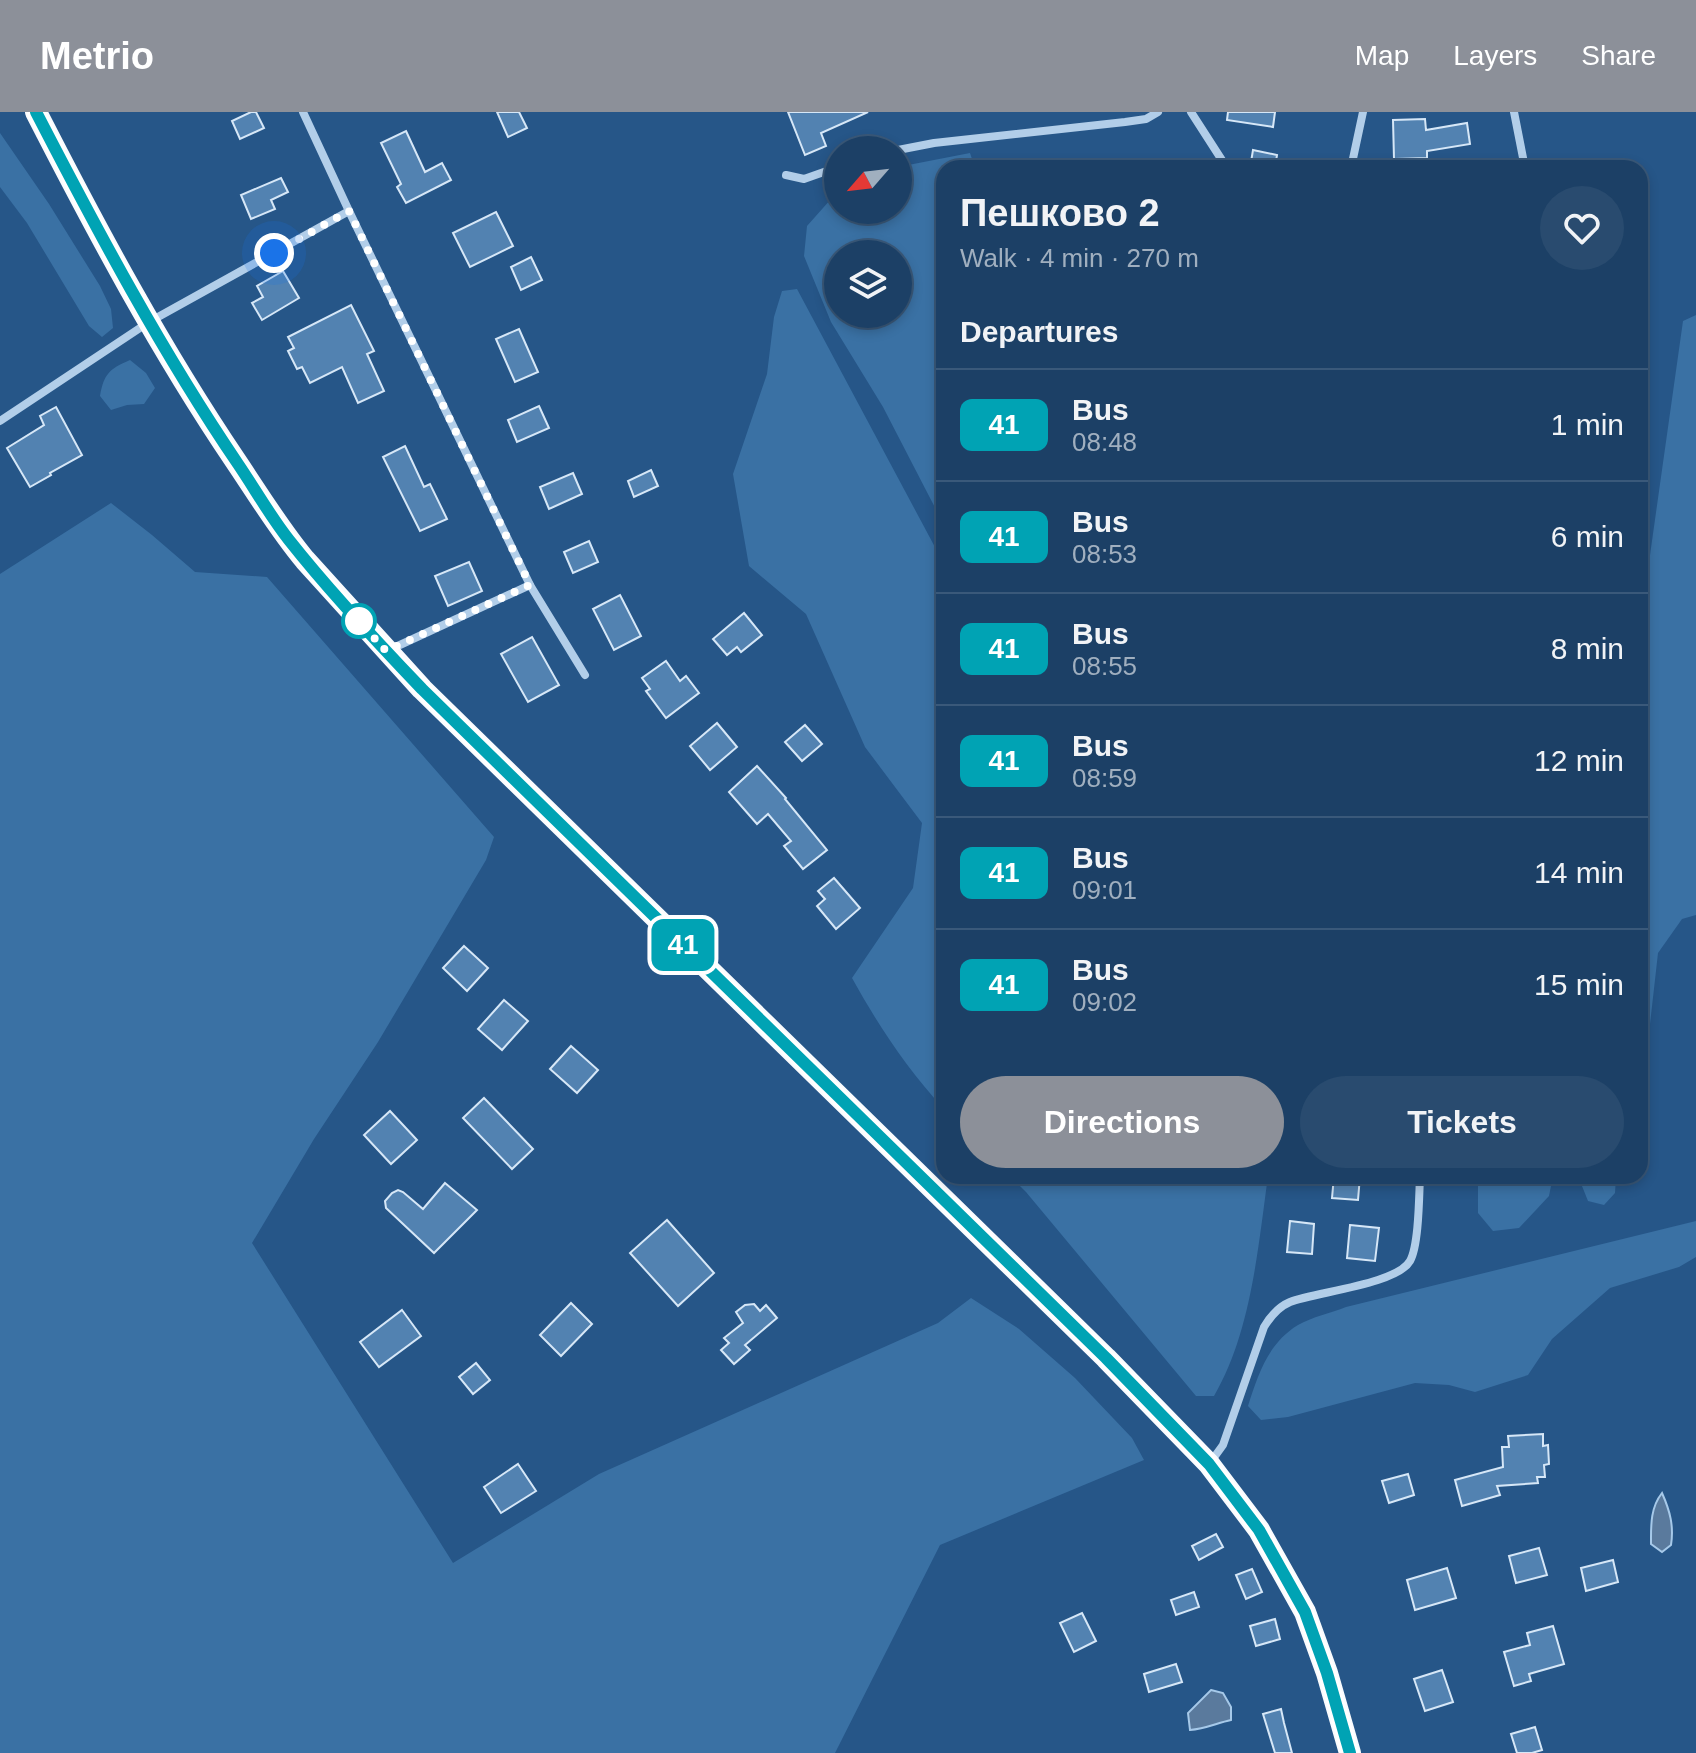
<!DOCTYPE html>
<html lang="en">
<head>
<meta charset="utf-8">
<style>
  :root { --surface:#1c4066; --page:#294b6f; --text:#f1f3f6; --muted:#a0afbf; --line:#3a597a; --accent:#8c9099 }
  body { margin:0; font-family:Arial,sans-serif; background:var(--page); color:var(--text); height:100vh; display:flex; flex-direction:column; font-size:30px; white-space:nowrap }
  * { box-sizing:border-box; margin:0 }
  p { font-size:26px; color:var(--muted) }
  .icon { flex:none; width:44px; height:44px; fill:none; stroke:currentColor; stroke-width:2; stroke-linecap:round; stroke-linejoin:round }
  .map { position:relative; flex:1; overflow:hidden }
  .sheet { position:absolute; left:936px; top:48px; width:712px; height:1024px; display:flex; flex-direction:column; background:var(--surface); border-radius:24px; box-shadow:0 4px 12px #0003,0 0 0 2px var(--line) }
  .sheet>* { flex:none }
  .badge { padding:0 16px; border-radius:12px; font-size:28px; line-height:52px }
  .needle { width:52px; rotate:242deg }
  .tools { position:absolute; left:824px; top:24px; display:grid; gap:16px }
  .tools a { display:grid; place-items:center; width:88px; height:88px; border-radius:50%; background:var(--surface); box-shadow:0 4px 12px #0003,0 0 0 2px var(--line); font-size:40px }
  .you { position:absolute; width:40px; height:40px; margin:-20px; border:6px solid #fff; border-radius:50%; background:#1a73e8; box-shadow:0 0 0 12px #1a73e833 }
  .map>.badge { position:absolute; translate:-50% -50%; box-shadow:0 0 0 4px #fff }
  h2 { padding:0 24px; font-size:30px; line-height:72px }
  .round { display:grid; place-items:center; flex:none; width:84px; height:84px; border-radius:42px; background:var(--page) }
  .head { display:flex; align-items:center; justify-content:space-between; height:136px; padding:0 24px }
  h1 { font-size:38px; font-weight:700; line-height:60px }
  .action { display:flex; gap:16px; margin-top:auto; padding:16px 24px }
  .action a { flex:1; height:92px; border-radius:48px; background:var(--accent); color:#fff; font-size:32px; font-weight:700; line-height:92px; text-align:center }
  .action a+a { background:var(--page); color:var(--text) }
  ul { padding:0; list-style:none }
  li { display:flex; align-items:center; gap:24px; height:112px; padding:0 24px; border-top:2px solid var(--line) }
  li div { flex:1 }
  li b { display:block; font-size:30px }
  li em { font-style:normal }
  li .badge { min-width:88px; font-weight:700; text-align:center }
  header { display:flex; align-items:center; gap:48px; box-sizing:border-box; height:112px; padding:0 40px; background:var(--accent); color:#fff }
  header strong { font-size:38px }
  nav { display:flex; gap:44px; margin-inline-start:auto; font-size:28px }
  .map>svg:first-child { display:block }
</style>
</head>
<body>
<header>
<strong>Metrio</strong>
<nav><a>Map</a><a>Layers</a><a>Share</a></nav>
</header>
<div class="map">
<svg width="1696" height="1641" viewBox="0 0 1696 1641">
  <rect width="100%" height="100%" fill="#265688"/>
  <!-- green -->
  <g fill="#3a71a4" fill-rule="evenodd">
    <path d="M0,21L49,92L100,174L111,197L113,216L102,225L89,214L27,111L0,75Z"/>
    <path d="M970,41L975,56H944V413L883,295L831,210L804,144L807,114L831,87L838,82V98H898V55ZM838,142H898V202H838Z"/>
    <path d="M797,177L944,452V997C907,957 878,913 852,866L913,776L922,711L865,635L806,502L749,454L733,362L767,262L774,205L782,179Z"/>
    <path d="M1696,203V803L1682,807L1658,841L1649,921L1640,939V514L1683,209Z"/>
    <path d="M130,248L146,261L155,276L144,292L127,293L111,298L100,284C104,262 109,257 130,248Z"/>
    <path d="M111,391L152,423L195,460L267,465L494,725L486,748L378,930L314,1027L252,1131L453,1451L599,1362L938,1211L971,1186L1019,1217L1075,1266L1132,1326L1144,1348L940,1433L835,1641H0V462Z"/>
    <path d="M1010,1064H1268C1258,1136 1251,1221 1214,1284H1196L1026,1080Z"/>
    <path d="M1478,1064H1553L1549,1084L1519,1116L1493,1119L1478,1101Z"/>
    <path d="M1578,1064H1616L1615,1081L1604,1093L1588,1089Z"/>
    <path d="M1696,1109V1145L1679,1155L1610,1176L1552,1227L1528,1263L1475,1280L1449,1273L1415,1271L1288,1305L1261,1308L1248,1294C1258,1263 1268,1231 1298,1213C1312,1205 1331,1201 1346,1195Z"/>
  </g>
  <!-- water -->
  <g fill="#5a7a9d" stroke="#a6c9e9" stroke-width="2">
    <path d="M1662,1381C1670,1399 1674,1414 1671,1433L1662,1440L1651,1432C1651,1415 1650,1396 1662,1381Z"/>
    <path d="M1211,1578L1223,1581L1231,1595V1608C1217,1611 1205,1617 1190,1618L1188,1601Z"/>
  </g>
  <!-- building -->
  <g fill="#5282b1" stroke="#d6e7f7" stroke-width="2">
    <path d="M251,0H256L264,16L240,27L232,9Z"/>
    <path d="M497,0H519L527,16L508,25Z"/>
    <path d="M788,0H868L821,21L826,34L805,43Z"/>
    <path d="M1228,0H1275L1273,15L1227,8Z"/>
    <path d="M1425,7L1426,18L1467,11L1470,32L1427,39V46L1394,47L1393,8Z"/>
    <path d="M406,19L425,60L442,51L451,68L406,91L397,75L401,72L381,31Z"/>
    <path d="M1253,38L1277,43L1275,56H1250Z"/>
    <path d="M281,66L288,80L271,88L275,97L251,107L241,83Z"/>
    <path d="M496,100L513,134L470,155L453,121Z"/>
    <path d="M531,145L542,168L521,178L511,155Z"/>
    <path d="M283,159L299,186L262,208L252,191L263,185L257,174Z"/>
    <path d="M351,193L374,239L367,242L384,279L358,291L342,255L310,271L302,255L297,257L288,239L294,236L288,225Z"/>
    <path d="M519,217L538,260L515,270L496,227Z"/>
    <path d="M539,294L549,316L517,330L508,308Z"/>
    <path d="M56,295L82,343L50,361L51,363L30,375L7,336L44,313L40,304Z"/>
    <path d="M405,334L424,375L430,372L447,407L420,419L383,345Z"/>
    <path d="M651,358L658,374L634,385L628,369Z"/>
    <path d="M573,361L582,382L549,397L540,375Z"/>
    <path d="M589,429L598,450L573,461L564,440Z"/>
    <path d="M469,450L482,479L448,494L435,464Z"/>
    <path d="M620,483L641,524L614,538L593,497Z"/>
    <path d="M744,501L762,523L741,540L737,535L727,543L713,527Z"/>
    <path d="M532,525L559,573L528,590L501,542Z"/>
    <path d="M666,549L680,569L686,564L699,581L666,606L646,579L650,577L642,566Z"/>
    <path d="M717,611L737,635L710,658L690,634Z"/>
    <path d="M805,613L822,632L802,649L785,630Z"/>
    <path d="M757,654L786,686L785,687L827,738L803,757L784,734L791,729L768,702L757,712L729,680Z"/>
    <path d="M834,766L860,796L836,817L817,794L825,787L818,779Z"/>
    <path d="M464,834L488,856L467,879L443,856Z"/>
    <path d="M504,888L528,909L502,938L478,917Z"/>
    <path d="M571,934L598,958L577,981L550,957Z"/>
    <path d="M484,986L533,1037L512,1057L463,1006Z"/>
    <path d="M390,999L417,1028L391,1052L364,1023Z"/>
    <path d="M1334,1064H1360L1358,1088L1332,1086Z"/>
    <path d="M445,1071L477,1098L434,1141L386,1096L385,1089L392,1081L398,1078L403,1080L423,1097Z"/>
    <path d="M667,1108L714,1161L678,1194L630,1141Z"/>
    <path d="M1290,1109L1314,1112L1312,1142L1287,1140Z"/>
    <path d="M1350,1113L1379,1116L1375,1149L1347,1146Z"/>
    <path d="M571,1191L592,1212L561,1244L540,1223Z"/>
    <path d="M754,1192L760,1199L766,1193L777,1206L745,1233L750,1238L734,1252L721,1238L729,1231L724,1226L743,1211L736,1200L745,1193Z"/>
    <path d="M402,1198L421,1224L379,1255L360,1230Z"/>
    <path d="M476,1251L490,1268L473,1282L459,1265Z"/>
    <path d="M1543,1322V1334L1548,1333L1549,1352L1544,1353L1545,1365H1537L1538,1371L1497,1374L1500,1383L1462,1394L1455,1368L1503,1355L1502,1335H1509L1508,1324Z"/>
    <path d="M518,1352L536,1379L501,1401L484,1375Z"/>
    <path d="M1408,1362L1414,1383L1389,1391L1382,1369Z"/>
    <path d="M1216,1422L1223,1435L1199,1448L1192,1434Z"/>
    <path d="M1539,1436L1547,1463L1516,1471L1509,1444Z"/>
    <path d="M1613,1448L1618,1470L1586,1479L1581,1456Z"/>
    <path d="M1447,1456L1456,1486L1415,1498L1407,1468Z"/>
    <path d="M1252,1457L1262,1480L1246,1487L1236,1463Z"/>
    <path d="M1194,1480L1199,1495L1176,1503L1171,1488Z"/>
    <path d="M1082,1501L1096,1529L1074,1540L1060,1511Z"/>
    <path d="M1275,1507L1280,1527L1256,1534L1250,1514Z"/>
    <path d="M1553,1514L1564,1552L1529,1562L1531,1569L1514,1574L1504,1540L1530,1533L1527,1521Z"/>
    <path d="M1176,1552L1182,1570L1149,1580L1144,1562Z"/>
    <path d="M1442,1558L1453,1590L1425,1599L1414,1567Z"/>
    <path d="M1281,1597L1284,1611L1292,1641H1275L1263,1602Z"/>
    <path d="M1535,1615L1542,1638L1532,1641H1517L1511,1622Z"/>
  </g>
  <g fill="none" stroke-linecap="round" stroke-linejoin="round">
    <!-- minor -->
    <g stroke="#b2cee9" stroke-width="8">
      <path d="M303,0L349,99L530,473L585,563"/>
      <path d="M1191,0L1227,56"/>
      <path d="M1514,0L1525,56"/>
      <path d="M898,38L934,31L1125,10L1146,7L1158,0"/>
      <path d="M1351,56L1363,0"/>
      <path d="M786,63L804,67L838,55"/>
      <path d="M0,309L149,210L349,99"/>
      <path d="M389,538L530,473"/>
      <path d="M1210,1351L1223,1333L1264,1215C1270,1205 1278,1195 1290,1190C1316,1180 1397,1172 1410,1149C1419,1133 1419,1084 1420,1064"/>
    </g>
    <!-- trunk -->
    <path stroke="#fafcfe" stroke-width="22" d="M36,0C97,119 160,237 235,348C258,382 279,417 305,448L422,577L1106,1246L1209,1352L1259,1418L1305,1500L1327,1561L1350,1641"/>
  </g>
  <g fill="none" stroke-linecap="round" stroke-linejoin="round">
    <!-- line casing -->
    <g stroke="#fff" stroke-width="18">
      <path id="line" d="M36,0C98,120 162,240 238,352C255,377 270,404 289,428C330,480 376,529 422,577L1106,1246L1209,1352L1259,1418L1305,1500L1327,1561L1350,1641"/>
    </g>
    <!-- line -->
    <use href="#line" stroke="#00a3b4" stroke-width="12"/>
    <!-- walk -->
    <path stroke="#fff" stroke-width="8" stroke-dasharray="0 14.4" d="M274,141L349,99L530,473L386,539L359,509"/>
  </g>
  <!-- markers -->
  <circle fill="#fff" stroke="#00a3b4" stroke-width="4" cx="359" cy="509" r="16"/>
</svg>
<div class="tools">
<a><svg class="needle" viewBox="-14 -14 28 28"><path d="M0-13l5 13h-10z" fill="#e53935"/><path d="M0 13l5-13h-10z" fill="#a0afbf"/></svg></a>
<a><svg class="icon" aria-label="layers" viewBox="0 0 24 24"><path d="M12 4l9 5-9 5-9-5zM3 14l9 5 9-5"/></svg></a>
</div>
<div class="you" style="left:274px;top:141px"></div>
<b class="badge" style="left:683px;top:833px;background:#00a3b4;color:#fff">41</b>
<section class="sheet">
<div class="head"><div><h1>Пешково 2</h1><p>Walk · 4 min · 270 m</p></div><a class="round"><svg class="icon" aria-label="heart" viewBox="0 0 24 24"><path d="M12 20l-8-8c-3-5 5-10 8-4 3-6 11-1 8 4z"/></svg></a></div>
<h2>Departures</h2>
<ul>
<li><span class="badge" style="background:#00a3b4;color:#fff">41</span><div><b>Bus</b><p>08:48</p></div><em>1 min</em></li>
<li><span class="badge" style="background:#00a3b4;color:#fff">41</span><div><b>Bus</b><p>08:53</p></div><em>6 min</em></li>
<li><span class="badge" style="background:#00a3b4;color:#fff">41</span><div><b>Bus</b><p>08:55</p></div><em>8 min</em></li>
<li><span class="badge" style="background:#00a3b4;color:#fff">41</span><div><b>Bus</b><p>08:59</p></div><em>12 min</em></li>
<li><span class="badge" style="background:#00a3b4;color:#fff">41</span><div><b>Bus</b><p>09:01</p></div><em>14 min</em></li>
<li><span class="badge" style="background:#00a3b4;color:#fff">41</span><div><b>Bus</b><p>09:02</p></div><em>15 min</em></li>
</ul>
<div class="action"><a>Directions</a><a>Tickets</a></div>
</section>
</div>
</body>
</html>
